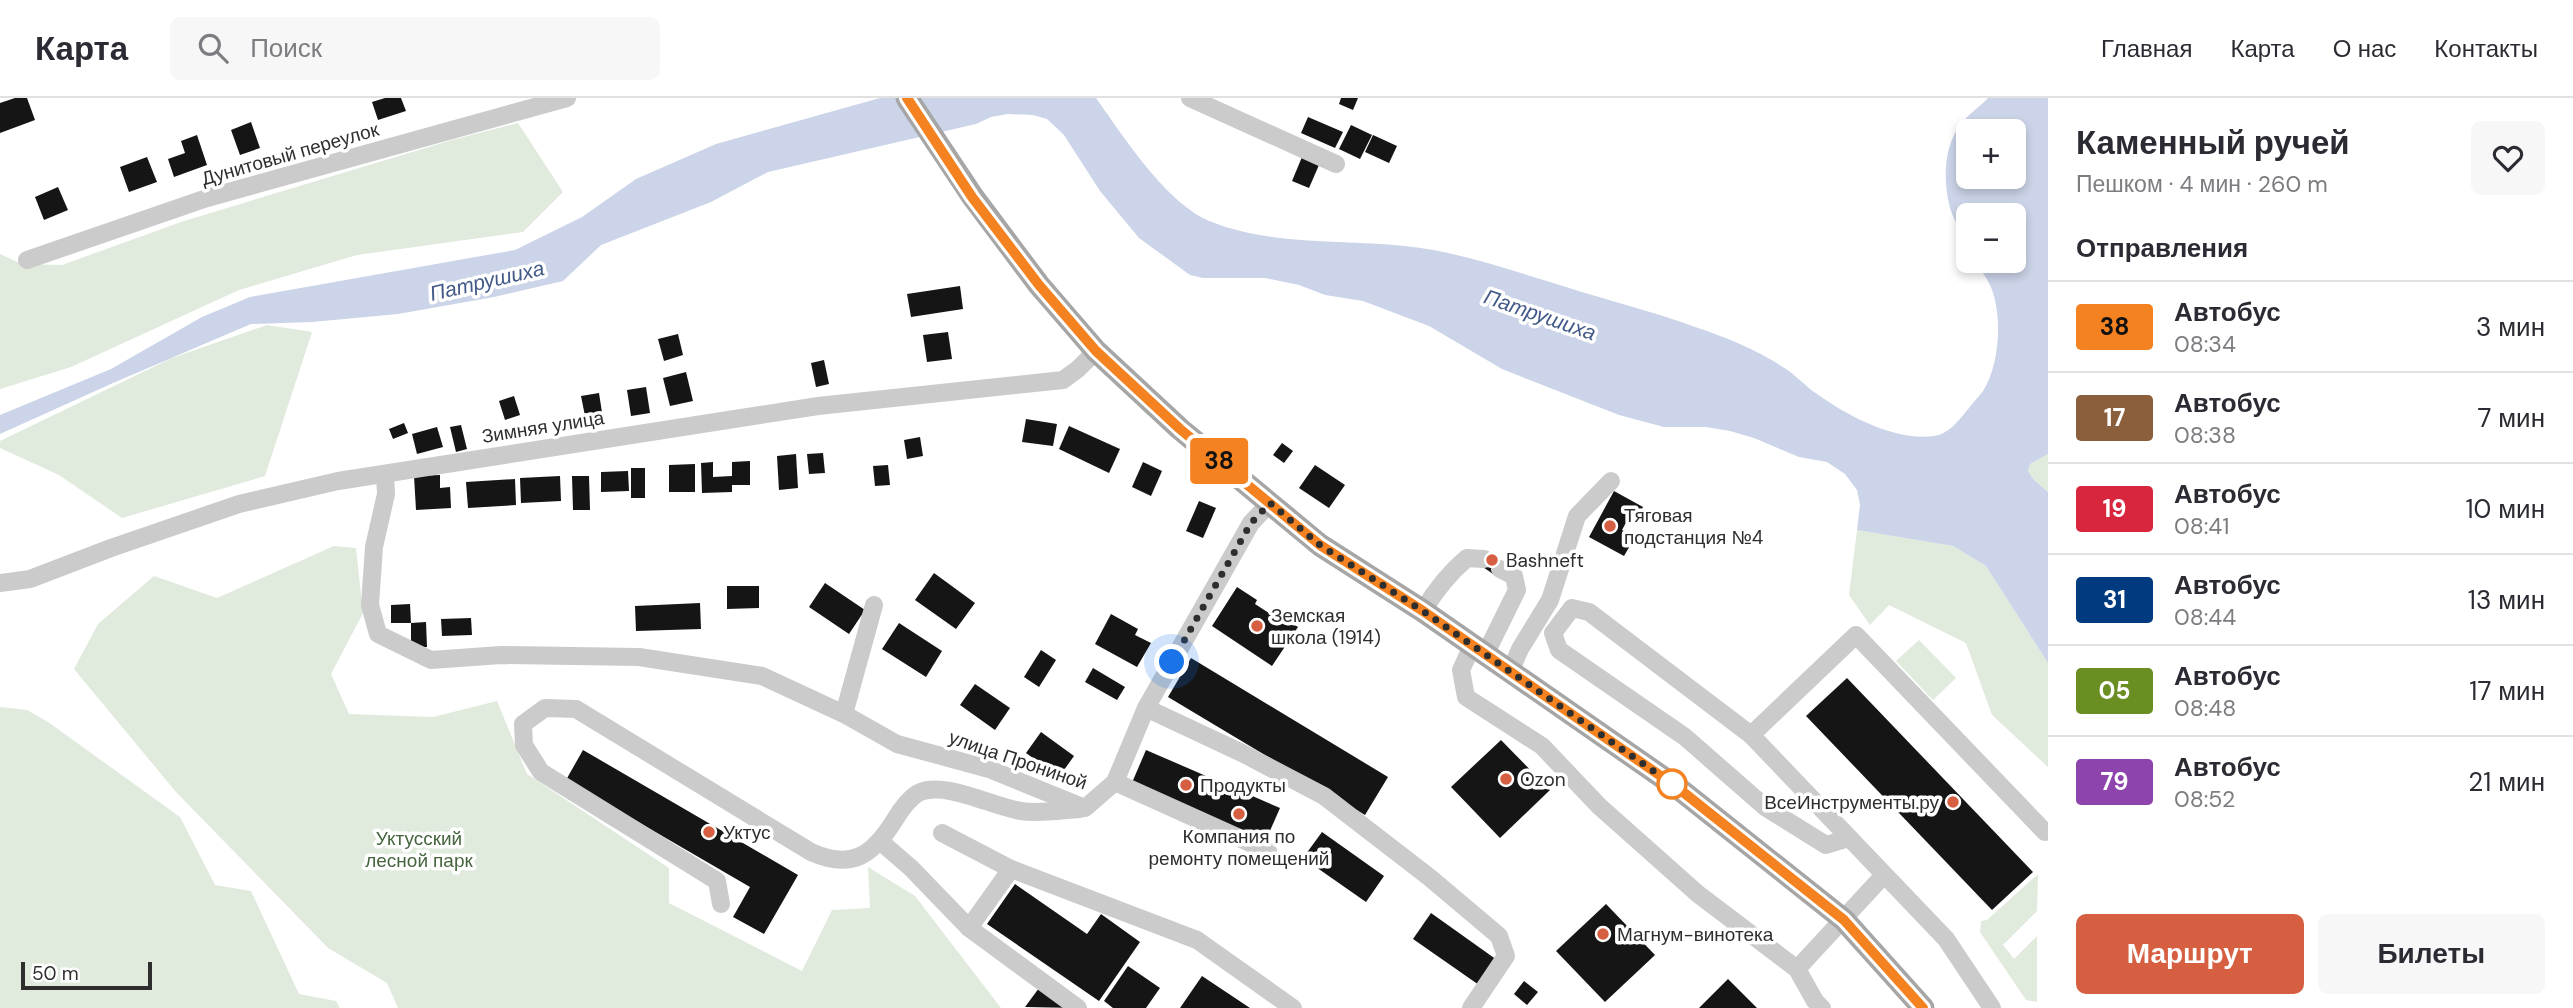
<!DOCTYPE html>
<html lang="ru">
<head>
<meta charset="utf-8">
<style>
  :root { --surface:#fff; --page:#f7f7f7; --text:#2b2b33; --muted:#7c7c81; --line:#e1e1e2; --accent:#d55f40 }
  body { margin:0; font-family:"DM Sans",sans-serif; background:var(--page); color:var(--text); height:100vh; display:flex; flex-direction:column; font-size:26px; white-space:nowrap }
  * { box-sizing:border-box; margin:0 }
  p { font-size:23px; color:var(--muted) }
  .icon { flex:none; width:38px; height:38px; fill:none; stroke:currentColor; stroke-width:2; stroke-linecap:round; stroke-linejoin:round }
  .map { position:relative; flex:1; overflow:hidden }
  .side { display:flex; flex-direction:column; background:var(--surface); width:525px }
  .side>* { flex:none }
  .badge { padding:0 14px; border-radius:5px; font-size:24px; line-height:46px }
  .controls { position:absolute; left:1956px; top:21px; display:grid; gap:14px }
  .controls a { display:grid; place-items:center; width:70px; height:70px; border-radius:10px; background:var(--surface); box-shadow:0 4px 10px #0003; font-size:35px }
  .scale { position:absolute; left:21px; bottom:18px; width:131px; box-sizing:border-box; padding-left:7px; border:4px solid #2e2e2e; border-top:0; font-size:19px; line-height:24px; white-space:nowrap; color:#2e2e2e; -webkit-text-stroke:5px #fff; paint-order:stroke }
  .you { position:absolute; width:35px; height:35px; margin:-18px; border:5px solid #fff; border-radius:50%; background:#1a73e8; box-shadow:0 0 0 10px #1a73e833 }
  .map>.badge { position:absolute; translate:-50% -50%; box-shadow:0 0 0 4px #fff }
  h2 { padding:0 28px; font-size:26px; line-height:63px }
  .round { display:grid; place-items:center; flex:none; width:74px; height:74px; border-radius:10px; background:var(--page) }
  .summary { display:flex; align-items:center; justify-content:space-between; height:119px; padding:0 28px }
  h1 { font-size:33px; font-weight:700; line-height:52px }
  .button { display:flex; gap:14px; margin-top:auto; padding:14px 28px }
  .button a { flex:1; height:80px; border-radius:10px; background:var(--accent); color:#fff; font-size:28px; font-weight:700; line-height:80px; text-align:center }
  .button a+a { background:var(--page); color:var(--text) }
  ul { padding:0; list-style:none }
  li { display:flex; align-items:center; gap:21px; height:91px; padding:0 28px; border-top:2px solid var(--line) }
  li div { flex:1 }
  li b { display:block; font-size:26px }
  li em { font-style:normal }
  li .badge { min-width:77px; font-weight:700; text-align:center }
  header { display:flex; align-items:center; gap:42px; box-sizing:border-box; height:98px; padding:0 35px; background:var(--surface); border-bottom:2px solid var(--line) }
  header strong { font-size:33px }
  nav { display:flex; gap:38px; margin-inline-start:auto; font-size:24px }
  .search { width:490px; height:63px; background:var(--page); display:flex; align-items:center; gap:18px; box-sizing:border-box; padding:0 24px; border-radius:10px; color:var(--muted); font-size:26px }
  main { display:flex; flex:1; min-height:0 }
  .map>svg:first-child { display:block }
</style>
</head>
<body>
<header>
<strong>Карта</strong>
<div class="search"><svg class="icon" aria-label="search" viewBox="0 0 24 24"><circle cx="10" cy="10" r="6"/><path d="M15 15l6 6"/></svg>Поиск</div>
<nav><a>Главная</a><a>Карта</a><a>О нас</a><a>Контакты</a></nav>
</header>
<main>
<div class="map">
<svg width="2048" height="910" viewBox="0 0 2048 910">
  <rect width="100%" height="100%" fill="#fff"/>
  <!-- green -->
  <g fill="#e0eadd">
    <path d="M518,25L563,94L523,134L357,157L239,192L71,269L0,291V156L22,166L62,167L184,123L452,42Z"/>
    <path d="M267,227L312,234L265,378L122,420L59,377L0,350V343L172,260Z"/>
    <path d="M2048,356V394L2034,382L2028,373L2030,366Z"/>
    <path d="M1857,432L1953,448L1986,468L2048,565V669L1992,617L1966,545L1889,507L1870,527L1849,497Z"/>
    <path d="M334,448L356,450L363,515L331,576L349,616L433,619L497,603L527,676L669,770V805L802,873L832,812L870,810L868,769L915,798L1001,910H398L387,885L328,850L176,694L74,571L98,526L154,478L217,500Z"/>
    <path d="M1919,542L1956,580L1933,602L1896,563Z"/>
    <path d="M0,609L27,612L48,624L180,719L215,787L251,793L299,896L336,903L340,910H0Z"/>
    <path d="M2038,776L2037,813L2003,847L2014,861L2037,838V904L2026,902L1980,834L1981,823L1987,822Z"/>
  </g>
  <!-- water -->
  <path fill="#cbd4e8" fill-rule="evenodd" d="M880,0H1096C1124,39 1167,107 1212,124C1273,148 1342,141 1405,148C1461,154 1513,173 1566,189C1610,203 1655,214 1698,230C1728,240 1759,253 1786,271C1797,278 1806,289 1817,296C1848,318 1894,343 1934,338C1949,336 1959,322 1969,310C1973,304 1979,299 1983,293C2000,267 2003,215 1990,187C1986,179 1980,171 1975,163H2014V117H1969V150C1963,137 1954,123 1950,110C1943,83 1943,49 1961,26C1968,16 1980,9 1988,0H2048V356L2030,366L2028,373L2034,382L2048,394V565L1986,468L1953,448L1857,432L1860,407L1857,392L1845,376L1827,364L1799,359L1754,340L1730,333L1706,329H1664L1619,317L1502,271L1429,228L1363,203L1325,197L1299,187L1265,180H1203L1190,177L1139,140L1100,93L1064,37L1047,21L1033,17L1008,16L991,19L976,26L768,74L711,104L601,147L563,183L494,199L398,216L312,224L251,226L113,285L0,336V317L111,271L202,219L250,199L515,152L582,119L636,81L716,46ZM1969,33H2014V79H1969Z"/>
  <!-- building -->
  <g fill="#151515">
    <path d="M15,0H27L35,22L0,35V5Z"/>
    <path d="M385,0H401L406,13L378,22L372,4Z"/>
    <path d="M1341,0H1358L1353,12L1339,6Z"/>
    <path d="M1308,19L1343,34L1335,50L1301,35Z"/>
    <path d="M251,24L260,50L240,57L231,32Z"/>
    <path d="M1351,27L1372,37L1360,61L1339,51Z"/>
    <path d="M197,37L207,67L174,79L168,61L185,55L181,43Z"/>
    <path d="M1373,37L1397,48L1389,65L1365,54Z"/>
    <path d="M147,59L157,84L129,94L120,69Z"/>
    <path d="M1302,59L1319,67L1309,90L1292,83Z"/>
    <path d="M58,89L68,112L44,122L35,99Z"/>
    <path d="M960,188L963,211L911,219L907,196Z"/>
    <path d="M948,234L952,261L927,264L923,237Z"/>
    <path d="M678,236L683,257L664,263L658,241Z"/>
    <path d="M824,262L829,286L816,289L811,265Z"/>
    <path d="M686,274L693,303L670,308L663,280Z"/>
    <path d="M646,289L650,315L631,318L627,292Z"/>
    <path d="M599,295L603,321L586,323L581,298Z"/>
    <path d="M514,298L520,317L505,322L499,303Z"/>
    <path d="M1026,321L1057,326L1053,348L1022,344Z"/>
    <path d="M404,325L408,335L393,341L389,331Z"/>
    <path d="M461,327L467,351L456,354L450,329Z"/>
    <path d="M1069,328L1120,351L1109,375L1059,351Z"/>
    <path d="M437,329L443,349L417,356L412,336Z"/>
    <path d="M920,339L923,358L907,361L904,342Z"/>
    <path d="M1282,345L1293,353L1284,365L1273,357Z"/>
    <path d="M823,355L825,375L809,376L807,356Z"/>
    <path d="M796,356L798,390L779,392L777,358Z"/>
    <path d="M750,363V387H732V394L702,395L701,365L713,364V379L732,378V364Z"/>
    <path d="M1143,364L1162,373L1151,398L1132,389Z"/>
    <path d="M695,366V394H669V367Z"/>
    <path d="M888,367L890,387L875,388L873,368Z"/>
    <path d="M1315,367L1345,387L1329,410L1299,390Z"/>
    <rect x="631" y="370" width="14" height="30"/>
    <path d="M628,373L629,393L601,394V374Z"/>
    <path d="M440,377V390L450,389L451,410L416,412L414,378Z"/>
    <path d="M560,378L561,403L521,405L520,380Z"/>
    <path d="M572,378H589L590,412H573Z"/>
    <path d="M515,381L516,407L468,410L466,384Z"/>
    <path d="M1614,393L1643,409L1636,423L1629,419L1622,432L1635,439L1624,458L1589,439Z"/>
    <path d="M1199,403L1216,410L1203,440L1186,433Z"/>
    <path d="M1487,456L1503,467L1496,478L1480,467Z"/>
    <path d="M934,475L975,505L956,531L915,502Z"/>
    <path d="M825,485L865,512L849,536L809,509Z"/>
    <path d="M727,488H759V510L727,511Z"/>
    <path d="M1237,489L1257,502L1255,506L1281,523L1284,519L1298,529L1272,568L1212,528Z"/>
    <path d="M700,505L701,531L636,533L635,508Z"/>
    <path d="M410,506L411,525H391V507Z"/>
    <path d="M1111,516L1138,531L1135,537L1151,545L1137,569L1095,546Z"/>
    <path d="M471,520L472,537L442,538L441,521Z"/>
    <path d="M426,524L427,549L411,550V525Z"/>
    <path d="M899,525L942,553L926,579L882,551Z"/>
    <path d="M1041,552L1056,562L1039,589L1024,579Z"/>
    <path d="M1191,560L1388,679L1365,717L1168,599Z"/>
    <path d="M1093,570L1125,589L1117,602L1085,584Z"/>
    <path d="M1847,580L2033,774L1992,812L1806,618Z"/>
    <path d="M975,586L1010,610L995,632L960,607Z"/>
    <path d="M1041,634L1074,658L1059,679L1026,655Z"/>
    <path d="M1501,642L1550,692L1500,740L1451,689Z"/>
    <path d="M583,652L798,777L764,836L733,819L750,789L566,682Z"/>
    <path d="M1146,652L1280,710L1265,744L1131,687Z"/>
    <path d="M1322,734L1384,778L1366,804L1303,760Z"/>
    <path d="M1015,786L1087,836L1101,816L1140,844L1099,903L987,826Z"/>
    <path d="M1606,806L1655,857L1605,904L1556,853Z"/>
    <path d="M1431,815L1497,862L1479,887L1413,841Z"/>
    <path d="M1128,868L1160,890L1146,910H1113L1104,903Z"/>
    <path d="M1202,878L1250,910H1180Z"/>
    <path d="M1728,881L1757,910H1699Z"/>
    <path d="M1524,883L1538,894L1527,907L1514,896Z"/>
    <path d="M1042,886L1076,910L1025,909Z"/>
  </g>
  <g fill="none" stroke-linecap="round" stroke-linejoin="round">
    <!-- minor -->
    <g stroke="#cbcbcb" stroke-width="18">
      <path d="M1190,0L1336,66"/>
      <path d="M27,162L207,100L567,0"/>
      <path d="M385,377L386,396L374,449L370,507L378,536L431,562L501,557L639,559L762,578L844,616L897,646L989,671L1085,710L1115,684L1146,610L1251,425L1270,405"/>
      <path d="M0,485L30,481L111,450L239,406L338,383L818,308L1063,282L1078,271L1096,253"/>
      <path d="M1423,513C1435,493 1448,476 1467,460L1484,461"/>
      <path d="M1472,548L1461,572L1466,599L1542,648L1599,708L1698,796L1797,871L1815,903L1822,910"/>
      <path d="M1485,557L1517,492L1514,478L1500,471"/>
      <path d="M1510,574L1520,551L1550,502L1577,418L1611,383"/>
      <path d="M1146,610L1242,655L1324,698L1429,779L1499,838L1506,858L1471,910"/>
      <path d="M844,616L874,507"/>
      <path d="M1751,637L1856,537L2045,734"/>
      <path d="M1115,684L1268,753"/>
      <path d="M942,735L1011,771L1197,842L1293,910"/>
      <path d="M1849,740L1826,747L1765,709L1685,639L1559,552L1553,535L1572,510L1589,514L1751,637L1946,841L1992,910"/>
      <path d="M881,744L911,770L969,830L1078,910"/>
      <path d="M721,806L717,783L541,674L524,647L523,626L545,610L576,611L811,754C851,772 872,758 894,723C900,713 908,701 918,695C945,682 993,709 1021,713C1040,716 1062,712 1080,711"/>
      <path d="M969,830L1011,771"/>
      <path d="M1797,871L1884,777"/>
    </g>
    <!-- major -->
    <path stroke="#a6a6a6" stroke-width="23" d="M907,0L973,99L1039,187L1096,253L1180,331L1320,447L1423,513L1678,690L1844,822L1923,910"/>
  </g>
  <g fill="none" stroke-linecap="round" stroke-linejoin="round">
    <!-- line casing -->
    <g stroke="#fff" stroke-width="16">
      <path id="line" d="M907,0L972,99L1039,187L1096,253L1180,331L1320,447L1423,513L1678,690L1844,822L1923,910"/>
    </g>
    <!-- line -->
    <use href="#line" stroke="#f58220" stroke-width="10"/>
    <!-- walk -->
    <path stroke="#2e2e2e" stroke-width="7" stroke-dasharray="0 12.6" d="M1172,564L1251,425L1270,405L1320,447L1423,513L1678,690L1672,686"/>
  </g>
  <!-- markers -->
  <g fill="#d55f40" stroke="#fff" stroke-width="2.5">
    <circle cx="1610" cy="428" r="7"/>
    <circle cx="1492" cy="462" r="7"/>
    <circle cx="1257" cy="528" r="7"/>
    <circle cx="1506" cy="681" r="7"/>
    <circle cx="1186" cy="687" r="7"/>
    <circle cx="1953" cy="704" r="7"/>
    <circle cx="1239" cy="716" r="7"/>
    <circle cx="709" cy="734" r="7"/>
    <circle cx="1603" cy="836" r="7"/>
  </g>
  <circle fill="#fff" stroke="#f58220" stroke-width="3.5" cx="1672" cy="686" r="14"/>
  <g text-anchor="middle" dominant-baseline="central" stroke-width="7" stroke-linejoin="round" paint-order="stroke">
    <!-- street labels -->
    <g font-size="19" fill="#2e2e2e" stroke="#fff">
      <text transform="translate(290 56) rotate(-16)">Дунитовый переулок</text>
      <text transform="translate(543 329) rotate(-9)">Зимняя улица</text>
      <text transform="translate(1018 662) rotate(19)">улица Прониной</text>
    </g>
    <!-- poi labels -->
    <g font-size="19" fill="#2e2e2e" stroke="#fff" text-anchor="start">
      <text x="1624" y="417">Тяговая<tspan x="1624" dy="22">подстанция №4</tspan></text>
      <text x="1506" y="462">Bashneft</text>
      <text x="1271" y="517">Земская<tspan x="1271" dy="22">школа (1914)</tspan></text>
      <text x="1520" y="681">Ozon</text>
      <text x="1200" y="687">Продукты</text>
      <text x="1939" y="704" text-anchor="end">ВсеИнструменты.ру</text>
      <text x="723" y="734">Уктус</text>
      <text x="1239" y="738" text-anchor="middle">Компания по<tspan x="1239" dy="22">ремонту помещений</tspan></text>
      <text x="1617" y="836">Магнум-винотека</text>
    </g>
    <!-- park labels -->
    <g font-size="19" fill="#46653f" stroke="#fff">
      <text x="419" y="740">Уктусский<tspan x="419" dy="22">лесной парк</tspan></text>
    </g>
    <!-- water labels -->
    <g font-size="21" font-style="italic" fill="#435a88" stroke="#fff">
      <text transform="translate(487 183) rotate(-13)">Патрушиха</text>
      <text transform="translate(1540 217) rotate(19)">Патрушиха</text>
    </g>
  </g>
</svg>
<div class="controls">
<a>+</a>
<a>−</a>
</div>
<div class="scale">50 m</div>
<div class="you" style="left:1172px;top:564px"></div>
<b class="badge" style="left:1219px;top:363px;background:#f58220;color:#111">38</b>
</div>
<section class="side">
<div class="summary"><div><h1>Каменный ручей</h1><p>Пешком · 4 мин · 260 m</p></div><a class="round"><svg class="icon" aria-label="heart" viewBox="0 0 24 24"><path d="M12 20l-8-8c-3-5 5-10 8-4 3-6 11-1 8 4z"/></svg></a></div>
<h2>Отправления</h2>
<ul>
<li><span class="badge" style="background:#f58220;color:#111">38</span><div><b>Автобус</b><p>08:34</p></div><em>3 мин</em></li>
<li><span class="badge" style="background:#8b5e3c;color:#fff">17</span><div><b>Автобус</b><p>08:38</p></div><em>7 мин</em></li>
<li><span class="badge" style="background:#d7263d;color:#fff">19</span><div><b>Автобус</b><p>08:41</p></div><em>10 мин</em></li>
<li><span class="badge" style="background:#003b80;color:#fff">31</span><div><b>Автобус</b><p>08:44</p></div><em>13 мин</em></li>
<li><span class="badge" style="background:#6b8e23;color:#fff">05</span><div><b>Автобус</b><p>08:48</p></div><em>17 мин</em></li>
<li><span class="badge" style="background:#8e44ad;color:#fff">79</span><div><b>Автобус</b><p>08:52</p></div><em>21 мин</em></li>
</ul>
<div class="button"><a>Маршрут</a><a>Билеты</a></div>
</section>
</main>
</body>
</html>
